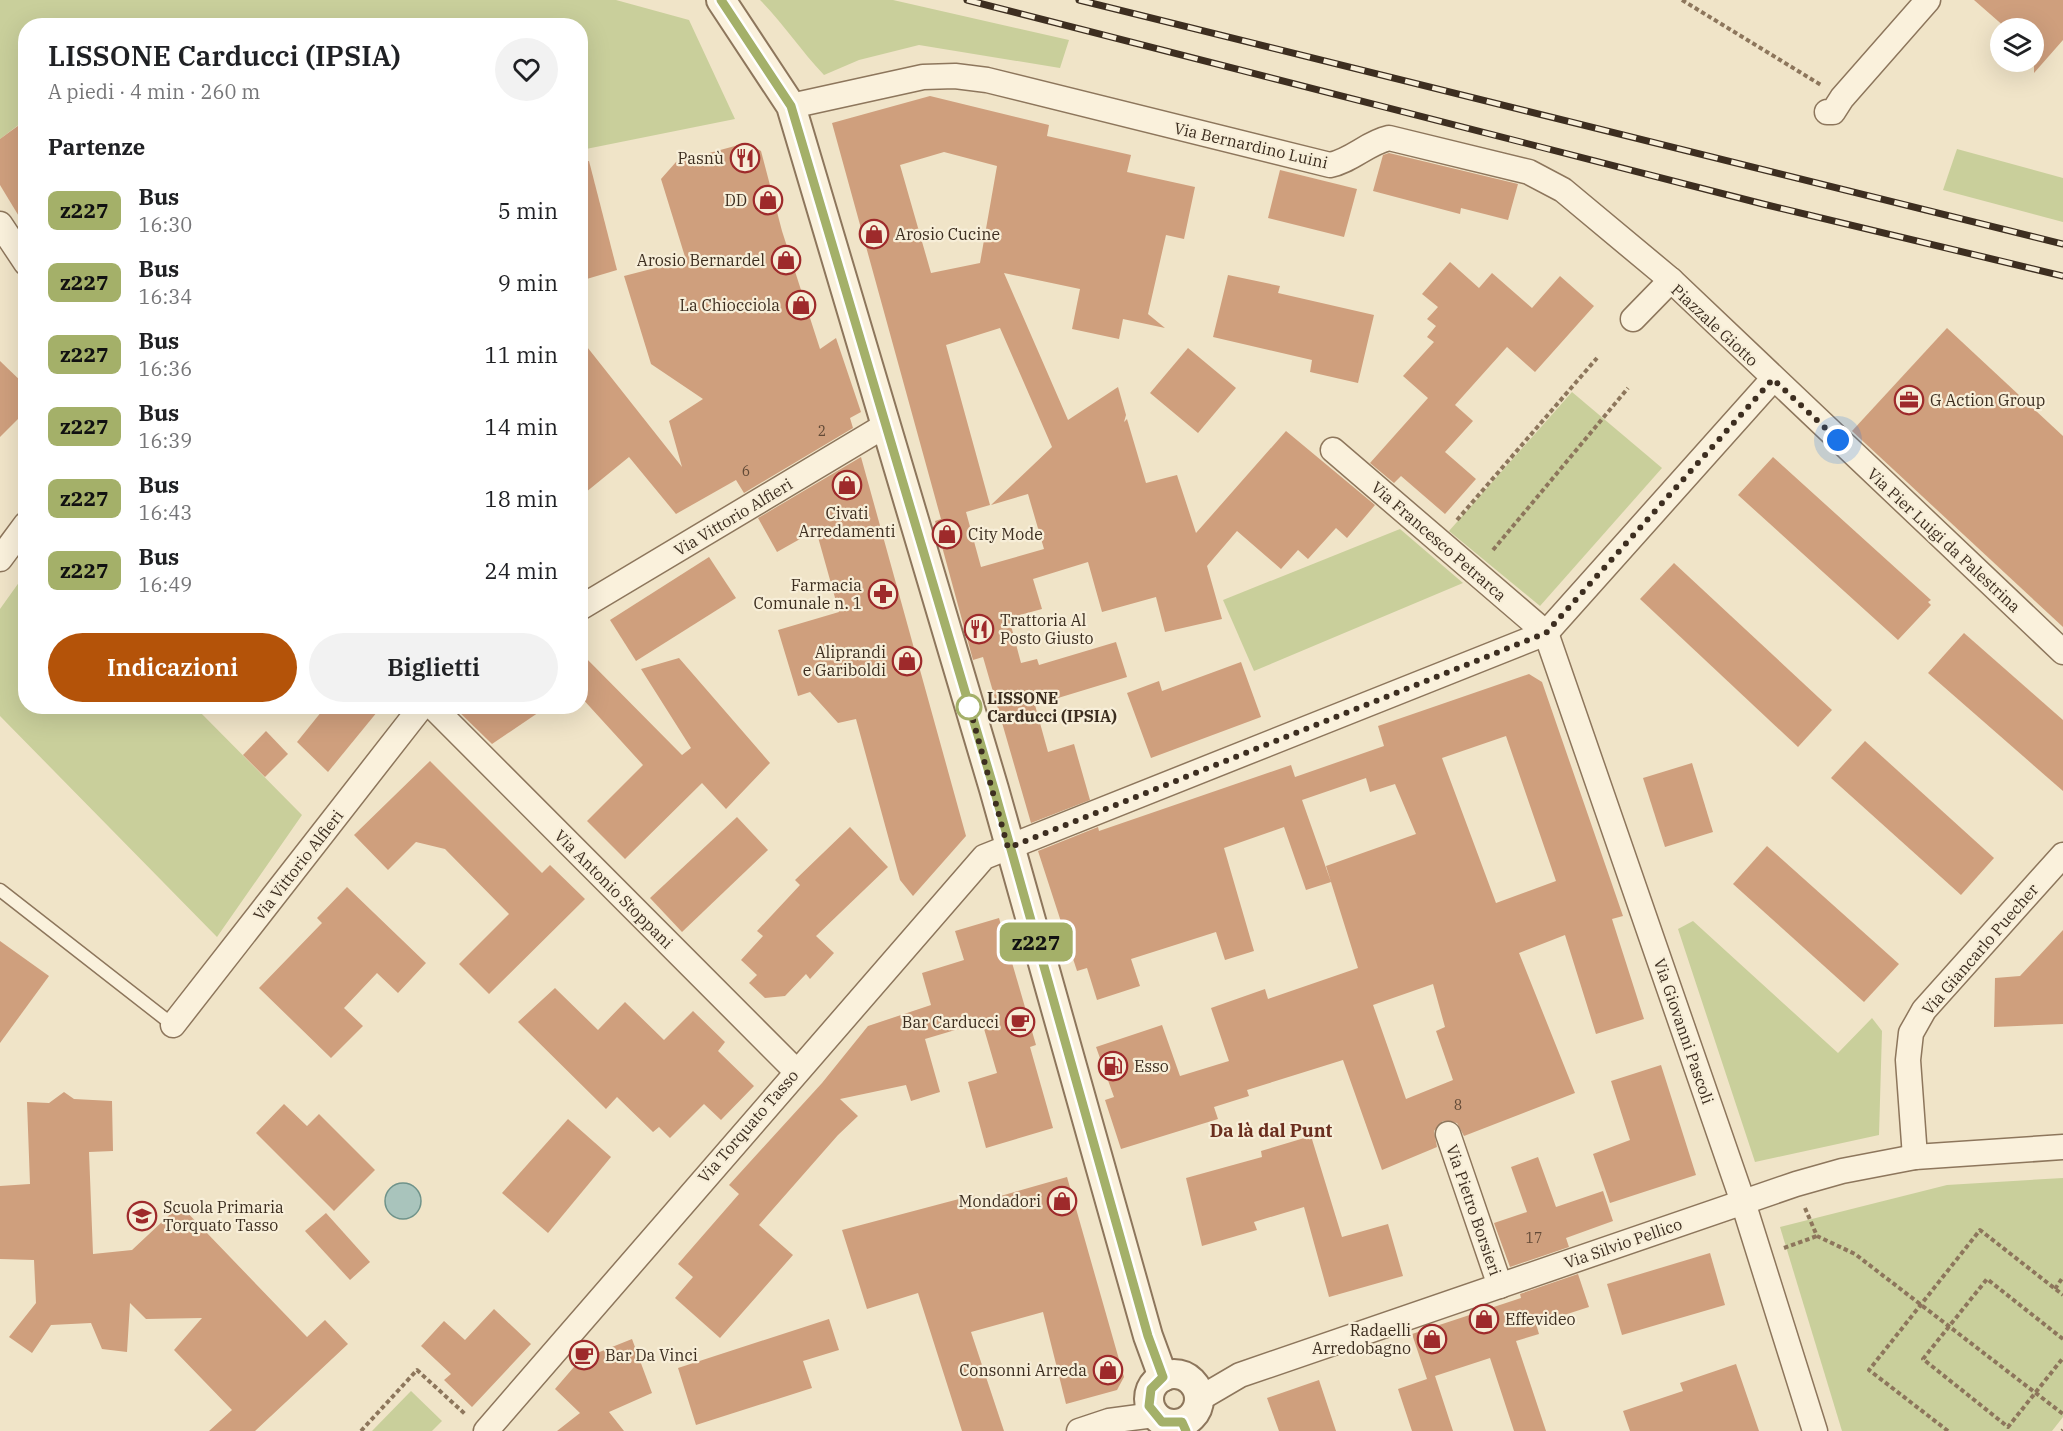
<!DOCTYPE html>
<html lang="it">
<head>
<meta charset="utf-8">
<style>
  :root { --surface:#fff; --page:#f2f2f2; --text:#202124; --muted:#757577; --accent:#b45309 }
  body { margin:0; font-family:"IBM Plex Serif",serif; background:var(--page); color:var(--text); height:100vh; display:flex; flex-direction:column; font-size:22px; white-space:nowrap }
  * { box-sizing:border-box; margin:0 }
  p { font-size:20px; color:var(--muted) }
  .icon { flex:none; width:33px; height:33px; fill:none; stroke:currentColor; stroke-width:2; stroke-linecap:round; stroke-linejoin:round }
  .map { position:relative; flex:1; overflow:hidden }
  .side { position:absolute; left:18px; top:18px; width:570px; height:696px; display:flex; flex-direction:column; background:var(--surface); border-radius:24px; box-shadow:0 6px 24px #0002 }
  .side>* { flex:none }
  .badge { padding:0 12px; border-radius:9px; font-size:21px; line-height:39px }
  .tools { position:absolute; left:1990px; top:18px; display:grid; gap:12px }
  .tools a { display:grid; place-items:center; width:54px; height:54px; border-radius:50%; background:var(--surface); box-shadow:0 6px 24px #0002; font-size:30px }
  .you { position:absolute; width:30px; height:30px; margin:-15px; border:4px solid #fff; border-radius:50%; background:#1a73e8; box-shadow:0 0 0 9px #1a73e833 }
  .map>.badge { position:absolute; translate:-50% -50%; box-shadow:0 0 0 3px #fff }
  h2 { padding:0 30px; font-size:22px; line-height:54px }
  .round { display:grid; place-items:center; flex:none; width:63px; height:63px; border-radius:32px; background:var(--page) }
  .headline { display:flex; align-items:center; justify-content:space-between; height:102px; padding:0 30px }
  h1 { font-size:28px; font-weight:600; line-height:45px }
  .button { display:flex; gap:12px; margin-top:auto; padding:12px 30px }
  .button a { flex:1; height:69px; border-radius:36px; background:var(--accent); color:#fff; font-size:24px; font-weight:600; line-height:69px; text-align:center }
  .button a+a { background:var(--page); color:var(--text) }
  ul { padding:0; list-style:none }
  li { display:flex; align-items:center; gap:18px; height:72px; padding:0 30px }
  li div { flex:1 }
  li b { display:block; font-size:22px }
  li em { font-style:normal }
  li .badge { min-width:66px; font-weight:700; text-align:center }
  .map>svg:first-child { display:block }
</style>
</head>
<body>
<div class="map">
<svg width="2063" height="1431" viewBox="0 0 2063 1431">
  <rect width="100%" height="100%" fill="#f0e4c8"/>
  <!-- green -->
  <g fill="#c9cf9b">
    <path d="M0,0H616L689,20L735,119L581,150L580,26H26L25,120L0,139Z"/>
    <path d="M760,0H893L1069,40L1060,68L919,45L859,60L824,75C801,51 783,23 760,0Z"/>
    <path d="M1957,149L2063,178V222L1943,190Z"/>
    <path d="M1572,392L1662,468L1540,606L1449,531Z"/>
    <path d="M1400,529L1463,583L1254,671L1223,600Z"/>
    <path d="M25,574L26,706L195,707L302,815L217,937L0,716V609Z"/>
    <path d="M1693,921L1838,1053L1872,1018L1882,1031L1879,1135L1755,1162L1678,929Z"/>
    <path d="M2063,1178V1417L2052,1431H1842L1780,1227L1947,1185Z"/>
    <path d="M411,1391L442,1421L432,1431H372Z"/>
  </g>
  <!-- water -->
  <circle fill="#a9c4bc" stroke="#6f938a" stroke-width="1.5" cx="403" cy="1201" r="18"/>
  <!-- building -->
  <g fill="#cf9f7d" fill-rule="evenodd">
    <path d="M1974,0H2063V40L2034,73V28H2006Z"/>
    <path d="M930,96L1049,125L1047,136L1131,155L1127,172L1195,187L1184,239L1166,235L1148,314L1165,328L1123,319L1119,339L1072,329L1080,289L1004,273L1068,420L1118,387L1126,415L1124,422L1127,419L1146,483L1177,475L1196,533L1286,431L1375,505L1347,538L1336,528L1308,559L1298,550L1281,569L1237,531L1207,566L1222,619L1165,632L1156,597L1102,612L1088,562L1033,579L1042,609L1009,618L1021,663L1037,659L1039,665L1116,642L1127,677L1035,705L1048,752L1074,744L1090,800L1031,823L983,657L973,660L935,521L941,519L832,123ZM944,152L997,166L980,263L931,273L900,165ZM1000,328L1052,447L991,505L1028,494L1044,549L981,567L966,512L990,505L946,345Z"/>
    <path d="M26,120V228L0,185V139Z"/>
    <path d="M746,143L761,151L782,231L820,349L836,338L861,412L850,418L853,428L744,493L736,480L676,514L629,457L580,497V338L682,467L669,421L703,399L651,364L624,276L686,260L661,179L676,162Z"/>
    <path d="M1389,153L1518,184L1508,220L1461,208L1460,214L1373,191L1383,155Z"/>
    <path d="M589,161L617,270L580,281V162Z"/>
    <path d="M1280,170L1357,189L1344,237L1268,218Z"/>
    <path d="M1450,262L1479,288L1492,273L1532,308L1560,276L1594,306L1535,372L1507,347L1455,405L1473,421L1445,452L1476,479L1445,514L1401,476L1394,483L1370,463L1428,398L1403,376L1434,342L1427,337L1436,326L1427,319L1438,307L1422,294Z"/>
    <path d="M1228,275L1280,286L1278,293L1374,315L1358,383L1310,372L1312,360L1213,337Z"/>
    <path d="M1947,328L2063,436V627L1852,431Z"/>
    <path d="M1188,348L1236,388L1198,433L1150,393Z"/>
    <path d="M0,361L26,386V411L0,437Z"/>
    <path d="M861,457L966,836L913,896L900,880L856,719L838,723L810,692L798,696L778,630L839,612L816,530L777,552L758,518Z"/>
    <path d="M1773,457L1931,600L1928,602L1931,605L1898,640L1738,495Z"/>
    <path d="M709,557L736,598L636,661L610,620Z"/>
    <path d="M1674,563L1832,710L1798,747L1640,599Z"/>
    <path d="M1964,633L2063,720V791L1928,673Z"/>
    <path d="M580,652L682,755L691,748L641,669L679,658L770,763L726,809L702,783L625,859L587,821L643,765L580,696Z"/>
    <path d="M1241,662L1261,717L1151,758L1127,693L1159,681L1162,691Z"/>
    <path d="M1529,674L1542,682L1623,916L1612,919L1644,1019L1596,1034L1565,935L1519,953L1575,1093L1464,1136L1457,1123L1443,1121L1434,1131L1437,1147L1382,1170L1343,1060L1247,1090L1249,1096L1214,1107L1218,1119L1121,1149L1105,1100L1114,1097L1096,1047L1162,1025L1180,1076L1229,1061L1211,1008L1265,989L1268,999L1358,968L1326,866L1416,834L1395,784L1370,792L1366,778L1302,800L1331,882L1306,890L1284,827L1224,848L1254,951L1225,960L1216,932L1131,959L1140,986L1097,1000L1087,968L1077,971L1038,851L1098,827L1099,831L1291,765L1295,777L1384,746L1378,726ZM1506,736L1556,881L1496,903L1442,758ZM1433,984L1445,1027L1436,1031L1453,1080L1406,1099L1373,1005Z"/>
    <path d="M326,706H382L328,772L297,742Z"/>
    <path d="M453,706H548L492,744Z"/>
    <path d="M266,731L288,754L265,777L243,755Z"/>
    <path d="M1865,741L1994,858L1961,895L1831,778Z"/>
    <path d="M430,761L542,873L550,865L585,899L489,994L459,964L509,914L445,849L416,842L388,870L354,835Z"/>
    <path d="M1692,763L1713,832L1665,847L1643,778Z"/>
    <path d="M737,817L768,850L682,932L650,898Z"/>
    <path d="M850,827L888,867L816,936L834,953L810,979L806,974L785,996L765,998L749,983L757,975L741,960L763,936L757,931L800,885L795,880Z"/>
    <path d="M1767,846L1899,964L1864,1002L1733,884Z"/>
    <path d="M347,887L426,963L398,993L377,973L344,1008L363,1026L331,1058L259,988L322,923L317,918Z"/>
    <path d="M999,918L1036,1045L1030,1047L1053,1128L986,1148L968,1082L997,1073L982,1022L925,1039L940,1092L911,1101L906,1085L840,1099L858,1116L838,1135L759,1225L793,1255L720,1338L675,1298L693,1277L678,1264L739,1194L729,1185L822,1083L868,1026L931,1005L922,973L964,960L955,931Z"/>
    <path d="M2063,930V1024L1994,1027L1995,978L2020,976Z"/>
    <path d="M0,941L49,976L0,1043Z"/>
    <path d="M555,988L598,1030L625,1002L664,1040L693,1011L725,1042L718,1051L754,1086L721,1120L704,1104L670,1138L659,1127L653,1132L617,1097L606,1109L518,1022Z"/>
    <path d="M1661,1065L1696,1175L1610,1203L1593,1154L1630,1140L1611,1081Z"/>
    <path d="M64,1092L74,1099L112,1101L113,1151L89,1152L93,1254L132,1250L180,1205L307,1337L325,1320L348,1344L255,1431H209L232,1410L174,1350L202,1318L146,1319L130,1303L127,1352L102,1349L91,1323L51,1325L32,1353L9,1337L36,1303L34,1260L0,1259V1186L30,1184L27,1102L49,1103Z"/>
    <path d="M284,1104L307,1126L319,1114L375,1170L334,1211L256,1133Z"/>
    <path d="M568,1119L611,1157L548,1233L502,1193Z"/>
    <path d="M1311,1136L1342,1237L1388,1224L1403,1276L1329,1297L1304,1207L1254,1222L1257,1230L1202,1246L1186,1178L1262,1157L1261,1151Z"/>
    <path d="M1538,1157L1556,1207L1603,1191L1613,1221L1566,1238L1569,1247L1510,1267L1494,1223L1527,1212L1511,1167Z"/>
    <path d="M1067,1177L1124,1377L1117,1390L1066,1404L1043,1312L971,1332L1004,1431H962L918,1293L867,1309L842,1230L974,1195L976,1203Z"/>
    <path d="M326,1213L370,1262L350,1280L305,1231Z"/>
    <path d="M1710,1253L1725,1305L1622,1335L1607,1284Z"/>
    <path d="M1578,1274L1589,1307L1536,1324L1539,1334L1516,1341L1546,1431H1514L1490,1358L1435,1376L1453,1431H1412L1398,1389L1427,1379L1412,1334L1521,1298L1520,1294Z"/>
    <path d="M494,1309L531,1344L472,1407L444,1380L451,1374L421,1346L444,1321L465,1340Z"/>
    <path d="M829,1319L839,1350L803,1361L812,1388L696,1425L678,1368Z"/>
    <path d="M632,1339L652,1393L609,1412L624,1431H557L580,1413L555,1389L592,1346L597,1353Z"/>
    <path d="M1736,1364L1759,1431H1630L1623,1411L1683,1391L1680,1383Z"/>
    <path d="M1319,1380L1336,1431H1279L1267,1398Z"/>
  </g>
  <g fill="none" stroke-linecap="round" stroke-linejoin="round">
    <!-- service casing -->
    <g stroke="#8d765c" stroke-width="15">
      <path id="service" d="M0,890L173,1025"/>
    </g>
    <!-- minor casing -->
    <g stroke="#8d765c" stroke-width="27">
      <g id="minor">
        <path d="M791,106L923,77L955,76L987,80L1330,165C1353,160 1367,143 1389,138L1529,172L1563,190L1671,280"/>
        <path d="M1827,112H1833L1842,98L1928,0"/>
        <path d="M0,224L26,263"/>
        <path d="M1633,319L1671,280L2063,652"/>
        <path d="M1333,450L1546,633L1743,1202L1815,1431"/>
        <path d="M0,559L26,524"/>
        <path d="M580,608L886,425"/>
        <path d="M432,706L796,1071"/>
        <path d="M173,1025L422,706"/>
        <path d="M1448,1134L1500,1286"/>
        <path d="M1915,1157L1908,1060L1911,1033L1924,1010L2063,855"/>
        <path d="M1199,1399L1240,1375L1796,1184L1842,1171L1915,1157L2063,1147"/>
        <path d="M486,1431L984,857L1546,633L1773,379"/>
        <path d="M1079,1431L1109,1421L1154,1415"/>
      </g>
    </g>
    <!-- tertiary casing -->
    <g stroke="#8d765c" stroke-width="32">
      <g id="tertiary">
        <path d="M721,0L791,106L994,789L1148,1336L1163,1377"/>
        <circle cx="1174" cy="1399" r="25"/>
      </g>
    </g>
    <!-- path -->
    <g stroke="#8d765c" stroke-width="4" stroke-dasharray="4.5 3" stroke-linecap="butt">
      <path d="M1682,0L1821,85"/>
      <path d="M1457,520L1597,358"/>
      <path d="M1493,550L1628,388"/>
      <path d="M1805,1208L1817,1236L1855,1254L2063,1414"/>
      <path d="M1784,1248L1817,1236"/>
      <path d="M2055,1289L2063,1277"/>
      <path d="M2063,1339L1987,1279L1923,1359L2008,1427L2063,1358"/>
      <path d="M361,1431L417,1370L465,1414"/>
      <path d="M1948,1431L1869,1370L1980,1230L2063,1295"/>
      <path d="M2062,1431L2063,1430"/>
    </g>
    <!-- service -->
    <use href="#service" stroke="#faf1dc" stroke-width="12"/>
    <!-- minor -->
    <use href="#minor" stroke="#faf1dc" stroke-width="24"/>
    <!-- tertiary -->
    <use href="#tertiary" stroke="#faf1dc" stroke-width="28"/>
    <!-- rail casing -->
    <g stroke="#3d2e20" stroke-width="7">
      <g id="rail">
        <path d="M967,0L1763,204L2063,276"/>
        <path d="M1079,0L2063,244"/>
      </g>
    </g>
    <!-- rail -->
    <use href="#rail" stroke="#f7eed8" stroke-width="4.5" stroke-dasharray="14" stroke-linecap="butt"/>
  </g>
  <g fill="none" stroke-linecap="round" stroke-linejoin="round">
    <!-- line casing -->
    <g stroke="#fff" stroke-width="14">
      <path id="line" d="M721,0L791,106L994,789L1148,1336L1163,1377L1151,1389L1149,1406L1162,1422H1182L1186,1431"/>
    </g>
    <!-- line -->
    <use href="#line" stroke="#a4b069" stroke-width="9"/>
    <!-- walk -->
    <path stroke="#3d2e20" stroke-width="6" stroke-dasharray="0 10.8" d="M969,707L967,698L1008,848L1546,633L1773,379L1838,440"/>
  </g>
  <!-- icons -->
  <defs>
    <g id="restaurant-ring" transform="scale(1.5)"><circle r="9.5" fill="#f7eed8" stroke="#9e2a2b" stroke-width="1.5"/><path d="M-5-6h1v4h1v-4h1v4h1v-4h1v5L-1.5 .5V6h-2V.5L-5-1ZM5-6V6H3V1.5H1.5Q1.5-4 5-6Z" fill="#9e2a2b"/></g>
    <g id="shop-ring" transform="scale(1.5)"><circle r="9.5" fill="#f7eed8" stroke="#9e2a2b" stroke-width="1.5"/><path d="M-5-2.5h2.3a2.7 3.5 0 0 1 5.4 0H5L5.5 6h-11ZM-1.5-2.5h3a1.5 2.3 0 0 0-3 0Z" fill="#9e2a2b"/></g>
    <g id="office-ring" transform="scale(1.5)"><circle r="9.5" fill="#f7eed8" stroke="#9e2a2b" stroke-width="1.5"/><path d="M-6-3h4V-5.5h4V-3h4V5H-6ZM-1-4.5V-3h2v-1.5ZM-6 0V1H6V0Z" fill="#9e2a2b"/></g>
    <g id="pharmacy-ring" transform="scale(1.5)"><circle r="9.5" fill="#f7eed8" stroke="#9e2a2b" stroke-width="1.5"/><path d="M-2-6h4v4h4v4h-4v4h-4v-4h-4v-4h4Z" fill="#9e2a2b"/></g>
    <g id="cafe-ring" transform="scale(1.5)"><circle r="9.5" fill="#f7eed8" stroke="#9e2a2b" stroke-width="1.5"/><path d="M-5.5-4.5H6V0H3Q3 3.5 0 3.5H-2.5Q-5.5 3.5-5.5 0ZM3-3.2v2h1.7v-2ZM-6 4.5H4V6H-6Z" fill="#9e2a2b"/></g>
    <g id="fuel-ring" transform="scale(1.5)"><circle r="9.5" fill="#f7eed8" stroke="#9e2a2b" stroke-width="1.5"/><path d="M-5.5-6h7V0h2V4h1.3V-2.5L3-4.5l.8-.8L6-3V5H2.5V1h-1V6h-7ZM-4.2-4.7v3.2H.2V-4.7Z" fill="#9e2a2b"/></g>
    <g id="school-ring" transform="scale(1.5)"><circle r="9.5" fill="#f7eed8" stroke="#9e2a2b" stroke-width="1.5"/><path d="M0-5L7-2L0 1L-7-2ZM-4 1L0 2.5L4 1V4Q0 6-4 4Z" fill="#9e2a2b"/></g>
  </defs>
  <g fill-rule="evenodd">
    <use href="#restaurant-ring" x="745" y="158"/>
    <use href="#shop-ring" x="768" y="200"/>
    <use href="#shop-ring" x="874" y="234"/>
    <use href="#shop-ring" x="786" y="260"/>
    <use href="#shop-ring" x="801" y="305"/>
    <use href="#office-ring" x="1909" y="400"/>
    <use href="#shop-ring" x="847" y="485"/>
    <use href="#shop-ring" x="947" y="534"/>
    <use href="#pharmacy-ring" x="883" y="594"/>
    <use href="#restaurant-ring" x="979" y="629"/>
    <use href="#shop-ring" x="907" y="661"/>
    <use href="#cafe-ring" x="1020" y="1022"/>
    <use href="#fuel-ring" x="1113" y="1066"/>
    <use href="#shop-ring" x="1062" y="1201"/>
    <use href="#school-ring" x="142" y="1216"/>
    <use href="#shop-ring" x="1484" y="1319"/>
    <use href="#shop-ring" x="1432" y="1339"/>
    <use href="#cafe-ring" x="584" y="1355"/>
    <use href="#shop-ring" x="1108" y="1370"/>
  </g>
  <!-- markers -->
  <circle fill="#fff" stroke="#a4b069" stroke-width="3" cx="969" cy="707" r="12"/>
  <g text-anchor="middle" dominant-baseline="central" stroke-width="4.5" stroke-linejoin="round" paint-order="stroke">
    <!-- number labels -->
    <g font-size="14" fill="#624a37">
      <text x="822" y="431">2</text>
      <text x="746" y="471">6</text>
      <text x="1458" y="1105">8</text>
      <text x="1534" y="1238">17</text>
    </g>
    <!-- street labels -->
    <g font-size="16" fill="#3d2e20" stroke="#f7eed8">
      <text transform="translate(1251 145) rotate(13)">Via Bernardino Luini</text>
      <text transform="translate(1715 325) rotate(43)">Piazzale Giotto</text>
      <text transform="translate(733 517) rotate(-31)">Via Vittorio Alfieri</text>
      <text transform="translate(1944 540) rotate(43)">Via Pier Luigi da Palestrina</text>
      <text transform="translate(1439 541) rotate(41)">Via Francesco Petrarca</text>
      <text transform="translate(298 865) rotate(-52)">Via Vittorio Alfieri</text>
      <text transform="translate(614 889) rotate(45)">Via Antonio Stoppani</text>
      <text transform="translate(1980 949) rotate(-49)">Via Giancarlo Puecher</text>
      <text transform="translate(1684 1031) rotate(71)">Via Giovanni Pascoli</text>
      <text transform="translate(748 1126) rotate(-49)">Via Torquato Tasso</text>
      <text transform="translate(1474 1210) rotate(71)">Via Pietro Borsieri</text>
      <text transform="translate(1623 1243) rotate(-19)">Via Silvio Pellico</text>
    </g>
    <!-- poi labels -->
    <g font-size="16" fill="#3d2e20" stroke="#f7eed8" text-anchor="end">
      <text x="724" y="158">Pasnù</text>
      <text x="747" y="200">DD</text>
      <text x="895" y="234" text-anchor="start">Arosio Cucine</text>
      <text x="765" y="260">Arosio Bernardel</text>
      <text x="780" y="305">La Chiocciola</text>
      <text x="1930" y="400" text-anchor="start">G Action Group</text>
      <text x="847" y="513" text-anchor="middle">Civati<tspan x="847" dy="18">Arredamenti</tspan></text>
      <text x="968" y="534" text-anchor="start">City Mode</text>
      <text x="862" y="585">Farmacia<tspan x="862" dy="18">Comunale n. 1</tspan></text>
      <text x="1000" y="620" text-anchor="start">Trattoria Al<tspan x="1000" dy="18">Posto Giusto</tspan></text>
      <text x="886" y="652">Aliprandi<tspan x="886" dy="18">e Gariboldi</tspan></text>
      <text x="999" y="1022">Bar Carducci</text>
      <text x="1134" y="1066" text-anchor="start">Esso</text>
      <text x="1041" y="1201">Mondadori</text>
      <text x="163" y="1207" text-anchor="start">Scuola Primaria<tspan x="163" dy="18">Torquato Tasso</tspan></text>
      <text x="1505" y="1319" text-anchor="start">Effevideo</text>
      <text x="1411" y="1330">Radaelli<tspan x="1411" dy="18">Arredobagno</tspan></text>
      <text x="605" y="1355" text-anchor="start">Bar Da Vinci</text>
      <text x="1087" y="1370">Consonni Arreda</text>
    </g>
    <!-- stop labels -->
    <g font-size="16" font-weight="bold" fill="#3d2e20" stroke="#f7eed8" text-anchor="start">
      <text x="987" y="698">LISSONE<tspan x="987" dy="18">Carducci (IPSIA)</tspan></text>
    </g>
    <!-- neighbourhood labels -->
    <g font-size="18" font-weight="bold" fill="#6b2e1e" stroke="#f7eed8">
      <text x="1271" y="1130">Da là dal Punt</text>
    </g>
  </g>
</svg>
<div class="tools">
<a><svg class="icon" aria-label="layers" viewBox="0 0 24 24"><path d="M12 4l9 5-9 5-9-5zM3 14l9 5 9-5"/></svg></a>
</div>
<div class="you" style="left:1838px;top:440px"></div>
<b class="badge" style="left:1036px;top:942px;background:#a4b069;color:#111">z227</b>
<section class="side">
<div class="headline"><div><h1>LISSONE Carducci (IPSIA)</h1><p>A piedi · 4 min · 260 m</p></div><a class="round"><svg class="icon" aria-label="heart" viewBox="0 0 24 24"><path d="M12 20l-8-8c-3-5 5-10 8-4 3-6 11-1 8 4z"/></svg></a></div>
<h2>Partenze</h2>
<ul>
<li><span class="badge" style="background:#a4b069;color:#111">z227</span><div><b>Bus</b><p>16:30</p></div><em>5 min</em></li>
<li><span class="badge" style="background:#a4b069;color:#111">z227</span><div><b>Bus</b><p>16:34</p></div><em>9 min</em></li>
<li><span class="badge" style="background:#a4b069;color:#111">z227</span><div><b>Bus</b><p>16:36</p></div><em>11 min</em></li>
<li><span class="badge" style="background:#a4b069;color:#111">z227</span><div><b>Bus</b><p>16:39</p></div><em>14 min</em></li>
<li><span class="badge" style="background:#a4b069;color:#111">z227</span><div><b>Bus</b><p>16:43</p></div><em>18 min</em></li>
<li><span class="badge" style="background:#a4b069;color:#111">z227</span><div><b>Bus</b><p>16:49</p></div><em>24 min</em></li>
</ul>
<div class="button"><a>Indicazioni</a><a>Biglietti</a></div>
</section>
</div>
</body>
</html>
